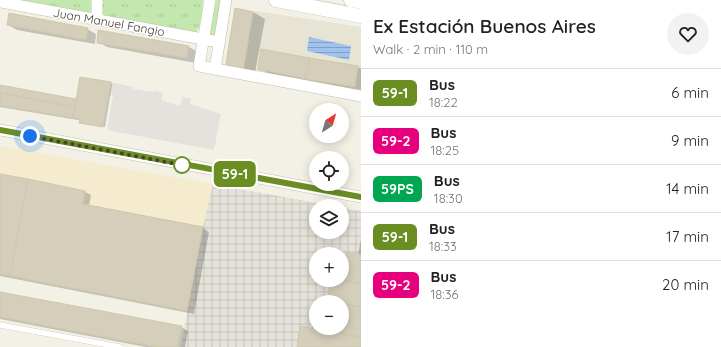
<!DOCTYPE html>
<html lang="en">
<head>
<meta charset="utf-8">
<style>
  :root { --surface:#fff; --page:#f2f2f2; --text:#222; --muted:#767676; --line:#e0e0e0 }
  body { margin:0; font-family:Quicksand,sans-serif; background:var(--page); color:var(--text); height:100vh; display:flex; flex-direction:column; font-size:15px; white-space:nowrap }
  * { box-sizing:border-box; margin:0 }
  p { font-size:13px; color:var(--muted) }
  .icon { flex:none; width:22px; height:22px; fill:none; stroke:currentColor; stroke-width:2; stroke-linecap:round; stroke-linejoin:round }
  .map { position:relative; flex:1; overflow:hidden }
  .side { display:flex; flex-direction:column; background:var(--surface); width:360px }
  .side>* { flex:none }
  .badge { padding:0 8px; border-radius:6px; font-size:14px; line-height:26px }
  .needle { width:26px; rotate:37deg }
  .tools { position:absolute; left:309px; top:103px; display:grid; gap:8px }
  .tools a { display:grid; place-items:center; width:40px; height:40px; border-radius:50%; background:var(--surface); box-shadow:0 2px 10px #0003; font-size:20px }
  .you { position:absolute; width:20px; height:20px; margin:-10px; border:3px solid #fff; border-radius:50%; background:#1a73e8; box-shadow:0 0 0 6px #1a73e833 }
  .map>.badge { position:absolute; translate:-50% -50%; box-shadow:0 0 0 2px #fff }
  .round { display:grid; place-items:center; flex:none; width:42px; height:42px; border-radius:21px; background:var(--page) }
  .overview { display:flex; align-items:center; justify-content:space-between; height:68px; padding:0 12px }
  h1 { font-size:19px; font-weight:600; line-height:30px }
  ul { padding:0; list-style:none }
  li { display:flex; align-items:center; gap:12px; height:48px; padding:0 12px; border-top:1px solid var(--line) }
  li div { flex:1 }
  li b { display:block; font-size:15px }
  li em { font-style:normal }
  li .badge { min-width:44px; font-weight:700; text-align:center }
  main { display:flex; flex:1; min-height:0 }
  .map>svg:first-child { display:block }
</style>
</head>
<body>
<main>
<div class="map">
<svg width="361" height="347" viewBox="0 0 361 347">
  <defs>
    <pattern id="industrial-grid" width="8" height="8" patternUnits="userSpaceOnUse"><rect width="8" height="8" fill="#e5e2da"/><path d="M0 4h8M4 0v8" fill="none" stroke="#c6c3bc"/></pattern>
    <pattern id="park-tufts" width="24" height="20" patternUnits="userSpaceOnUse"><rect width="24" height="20" fill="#c3e8ad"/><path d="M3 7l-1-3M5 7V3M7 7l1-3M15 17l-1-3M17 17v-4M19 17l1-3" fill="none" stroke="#a9c895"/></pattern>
    <pattern id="water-rules" width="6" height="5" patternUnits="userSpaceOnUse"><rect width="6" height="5" fill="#9fc2f1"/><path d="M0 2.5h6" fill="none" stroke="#839fc4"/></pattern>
  </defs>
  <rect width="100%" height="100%" fill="#f3f1e5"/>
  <!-- residential -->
  <path fill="#e7e4d3" d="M235,8L361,27V89L225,69Z"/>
  <!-- commercial -->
  <path fill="#f5eccf" d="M0,146L213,184L187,311L0,274Z"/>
  <!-- industrial -->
  <path fill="url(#industrial-grid)" fill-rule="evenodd" d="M213,184L333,206H316V232H342V208L361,211V347H181L203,227ZM316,254H342V280H316ZM316,302H342V328H316Z"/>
  <!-- grass -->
  <path fill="#c3e8ad" d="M214,0H222L215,36L207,34Z"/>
  <!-- park -->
  <g fill="url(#park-tufts)">
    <path d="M5,0H94L93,9L88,14Z"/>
    <path d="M99,0H203C202,10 202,28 194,34L102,16Z"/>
  </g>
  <!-- parking -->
  <path fill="#e3e2dd" d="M111,82L133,87V89L155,92L156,90L163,93L161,100L180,106L183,97L191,99L190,104L221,114L214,150L107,130L113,96L109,95Z"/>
  <!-- water -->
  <path fill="url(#water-rules)" d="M309,37L351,46L349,60L307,51Z"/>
  <!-- shadow -->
  <g fill="#0003">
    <path d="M236,9L253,12L265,19L254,78L237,75Z"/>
    <path d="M8,25L87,29L96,34L95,44L17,30Z"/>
    <path d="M99,31L189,47L198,52L196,63L107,47L98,42Z"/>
    <path d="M262,50L358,67L361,69V92L271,75L259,68Z"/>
    <path d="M111,83L112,84L105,127L82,123L81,120L78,119V120L0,107V86L77,100Z"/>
    <path d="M0,176L85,192L91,195L89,206L203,228L209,232L194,314L0,276Z"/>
    <path d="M361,239V347H298L313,330L316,314V328H342V302H318V300L328,302L332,280L343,281L348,253L358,255Z"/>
    <path d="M0,293L181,327L188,331L185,347H146L0,319Z"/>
  </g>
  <!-- building -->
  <g fill="#d4ceba" stroke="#cfc8ad">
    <path d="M235,8L253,12L243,72L225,69Z"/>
    <path d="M9,13L88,28L86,40L7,25Z"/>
    <path d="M98,30L189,46L187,58L97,43Z"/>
    <path d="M261,49L310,58L305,79L258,69Z"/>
    <path d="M310,58L358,66L355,87L305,79Z"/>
    <path d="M80,77L111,82L103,127L79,123L80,120L73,118Z"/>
    <path d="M0,85L76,99L75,107L0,93Z"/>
    <path d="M0,93L75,107L73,118L0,106Z"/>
    <path d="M0,174L28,179L10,276L0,274Z"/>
    <path d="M28,179L85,191L83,204L203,227L187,311L10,276Z"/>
    <path d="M347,252L361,255V284L342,280Z"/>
    <path d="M331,280H341L361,284V307L342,304V302L327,301Z"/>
    <path d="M0,292L182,326L178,347H156L0,317Z"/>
    <path d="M342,304L361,307V337L312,328L316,308V328H342Z"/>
    <path d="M300,326L361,337V347H297Z"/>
  </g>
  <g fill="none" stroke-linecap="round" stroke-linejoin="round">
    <!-- service casing -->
    <g stroke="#c1bdaa" stroke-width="6">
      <path id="service" d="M0,325L120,347"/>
    </g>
    <!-- minor casing -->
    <g stroke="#c1bdaa" stroke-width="12">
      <g id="minor">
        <path d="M97,0V20"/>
        <path d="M210,0L199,66L361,96"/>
        <path d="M0,2L219,42"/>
        <path d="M215,69L226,0"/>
        <path d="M0,130L361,197"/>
      </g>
    </g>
    <!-- tertiary casing -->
    <g stroke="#c1bdaa" stroke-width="15">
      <g id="tertiary">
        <path d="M276,0L361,16"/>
        <path d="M351,0L361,2"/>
      </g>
    </g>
    <!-- service -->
    <use href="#service" stroke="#fff" stroke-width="5.5"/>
    <!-- minor -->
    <use href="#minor" stroke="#fff" stroke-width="11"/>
    <!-- tertiary -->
    <use href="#tertiary" stroke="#fff" stroke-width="14"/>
  </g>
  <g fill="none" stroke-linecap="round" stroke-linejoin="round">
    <!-- line casing -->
    <g stroke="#fff" stroke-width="9">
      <path id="line" d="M0,130L361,197"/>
    </g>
    <!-- line -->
    <use href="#line" stroke="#6b8e23" stroke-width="6"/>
    <!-- walk -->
    <path stroke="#454134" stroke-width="4" stroke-dasharray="0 7.2" d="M30,136L182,165"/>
  </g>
  <!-- markers -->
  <circle fill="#fff" stroke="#6b8e23" stroke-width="2" cx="182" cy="165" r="8"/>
  <g text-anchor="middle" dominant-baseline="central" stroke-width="3" stroke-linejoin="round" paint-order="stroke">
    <!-- street labels -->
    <g font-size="12" fill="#454134" stroke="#fff">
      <text transform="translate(109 22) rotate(10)">Juan Manuel Fangio</text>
    </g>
  </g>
</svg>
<div class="tools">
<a><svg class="needle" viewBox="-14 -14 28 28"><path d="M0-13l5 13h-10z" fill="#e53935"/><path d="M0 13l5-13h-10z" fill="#767676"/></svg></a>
<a><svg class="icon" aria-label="locate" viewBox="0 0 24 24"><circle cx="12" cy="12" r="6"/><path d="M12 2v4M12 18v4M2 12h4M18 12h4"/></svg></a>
<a><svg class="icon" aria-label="layers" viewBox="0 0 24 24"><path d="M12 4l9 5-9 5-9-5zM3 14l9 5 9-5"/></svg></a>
<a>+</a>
<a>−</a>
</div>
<div class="you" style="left:30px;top:136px"></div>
<b class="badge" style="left:235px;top:174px;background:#6b8e23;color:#fff">59-1</b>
</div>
<section class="side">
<div class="overview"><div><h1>Ex Estación Buenos Aires</h1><p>Walk · 2 min · 110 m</p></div><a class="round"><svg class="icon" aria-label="heart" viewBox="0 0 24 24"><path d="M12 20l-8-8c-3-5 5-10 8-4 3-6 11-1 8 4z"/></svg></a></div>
<ul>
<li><span class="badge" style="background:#6b8e23;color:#fff">59-1</span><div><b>Bus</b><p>18:22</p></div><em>6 min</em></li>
<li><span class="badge" style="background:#e6007e;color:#fff">59-2</span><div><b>Bus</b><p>18:25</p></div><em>9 min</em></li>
<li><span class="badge" style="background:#00a651;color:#fff">59PS</span><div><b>Bus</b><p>18:30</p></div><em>14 min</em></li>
<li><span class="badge" style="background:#6b8e23;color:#fff">59-1</span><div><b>Bus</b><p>18:33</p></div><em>17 min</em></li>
<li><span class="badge" style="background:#e6007e;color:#fff">59-2</span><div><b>Bus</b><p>18:36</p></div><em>20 min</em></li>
</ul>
</section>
</main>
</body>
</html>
